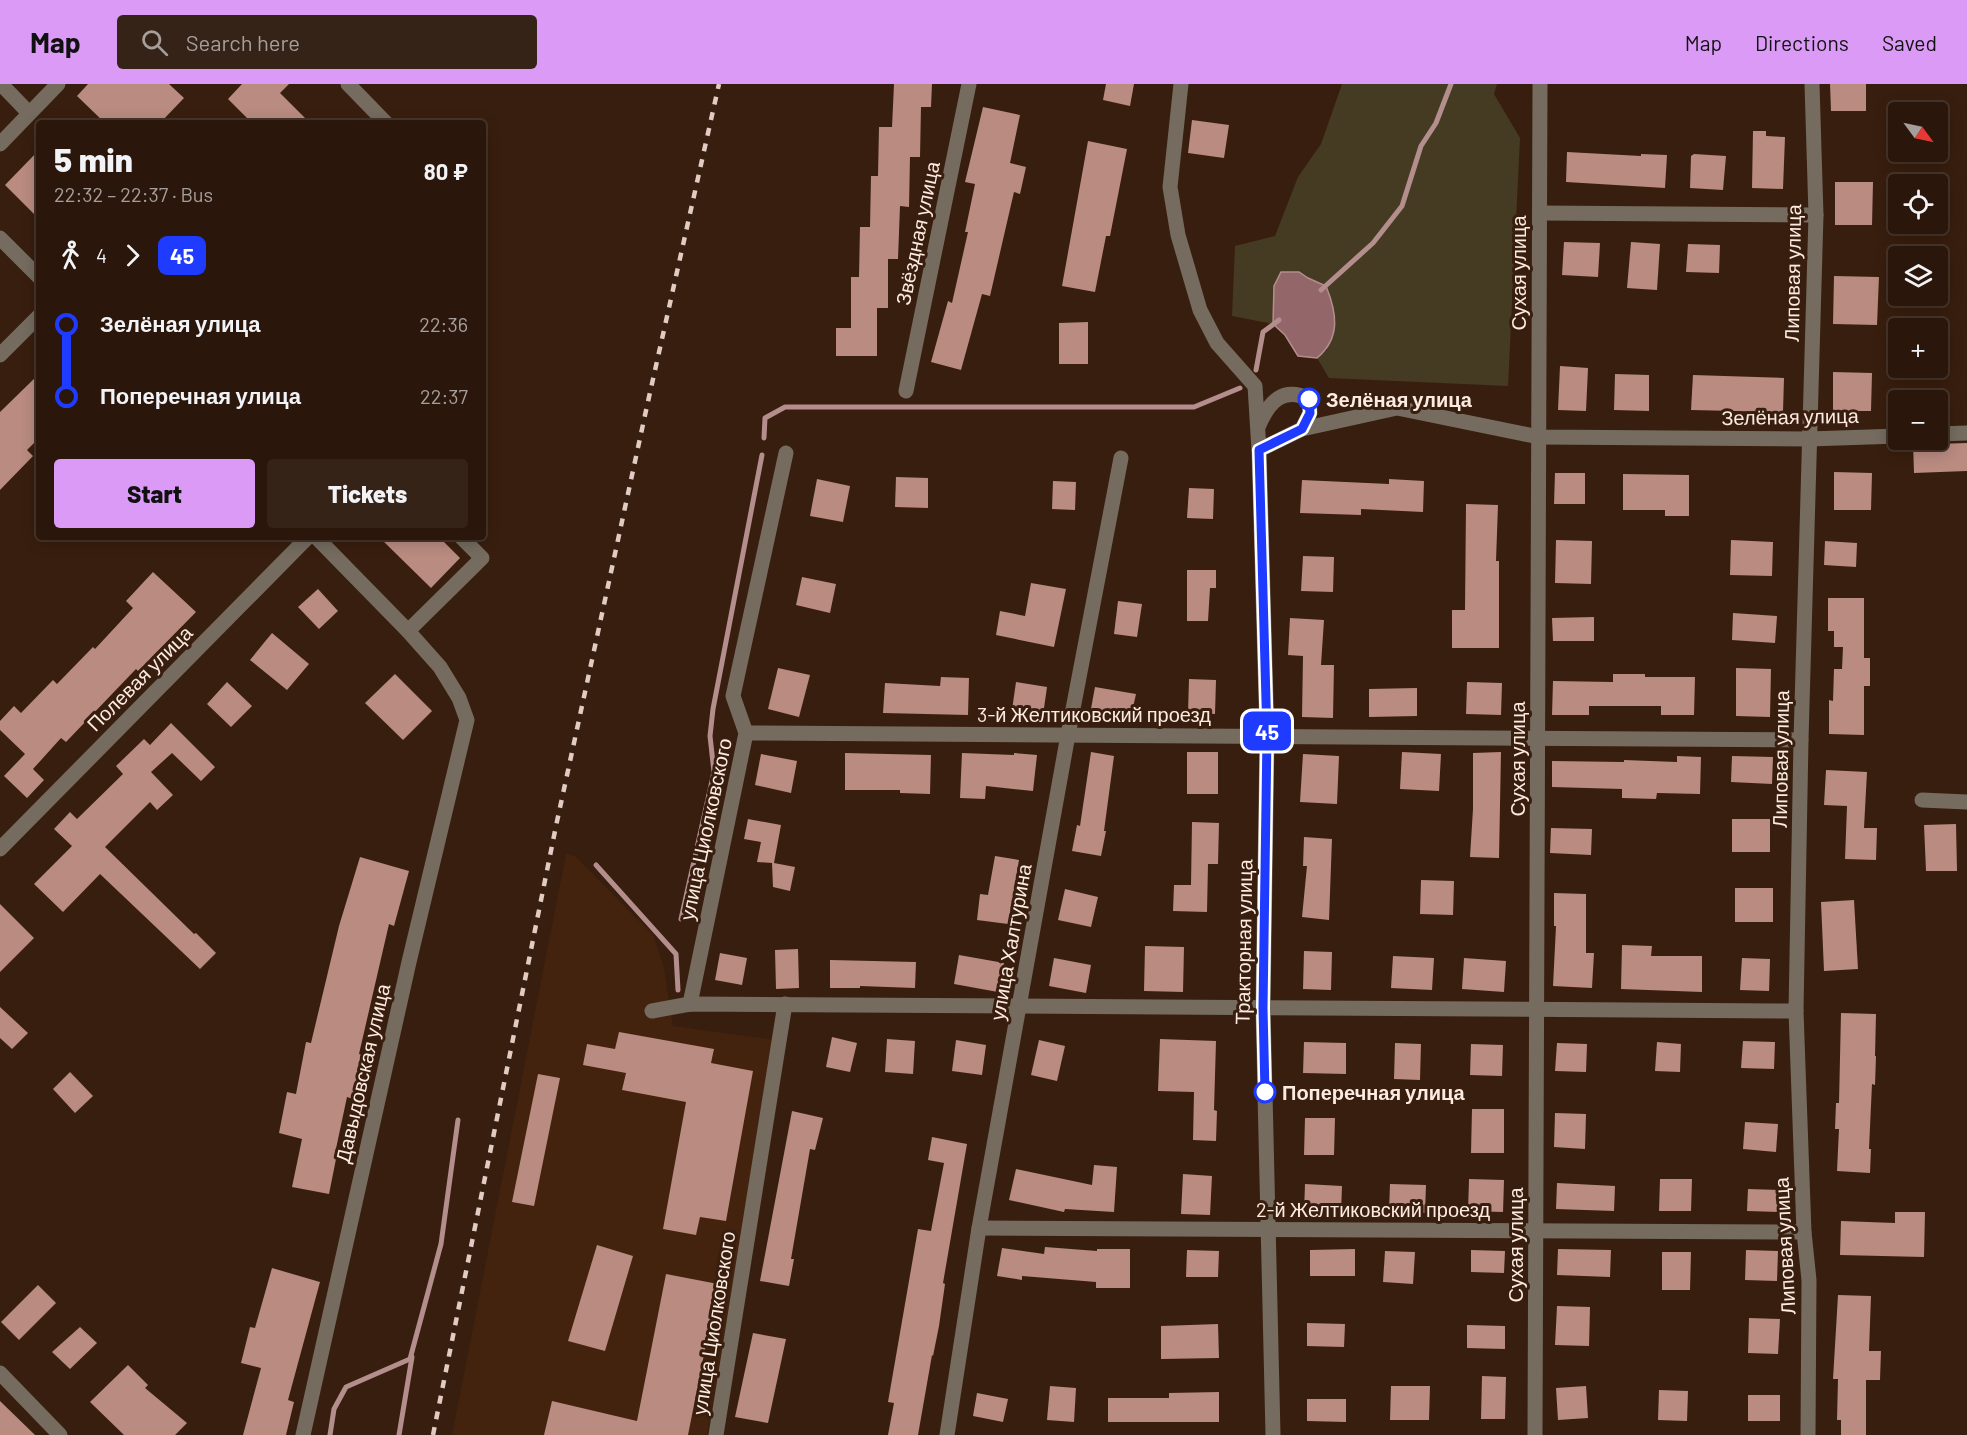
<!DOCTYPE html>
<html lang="en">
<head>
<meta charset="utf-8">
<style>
  :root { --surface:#2a160a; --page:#362318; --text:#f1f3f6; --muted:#a59f9c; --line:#46352b; --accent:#da9af6 }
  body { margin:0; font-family:Barlow,sans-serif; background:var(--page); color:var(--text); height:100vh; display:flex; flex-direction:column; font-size:22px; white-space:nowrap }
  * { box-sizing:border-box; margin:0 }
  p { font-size:20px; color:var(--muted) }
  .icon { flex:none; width:33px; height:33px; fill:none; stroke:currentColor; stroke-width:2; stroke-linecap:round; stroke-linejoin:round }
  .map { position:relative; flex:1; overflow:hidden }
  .sheet { position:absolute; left:36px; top:36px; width:450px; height:420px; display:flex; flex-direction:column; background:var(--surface); border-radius:6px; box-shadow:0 3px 15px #0003,0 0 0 2px var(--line) }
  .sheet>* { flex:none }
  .badge { padding:0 12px; border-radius:9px; font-size:21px; line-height:39px }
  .needle { width:39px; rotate:123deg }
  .fabs { position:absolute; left:1888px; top:18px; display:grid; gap:12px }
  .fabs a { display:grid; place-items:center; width:60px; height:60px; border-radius:6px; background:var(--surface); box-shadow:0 3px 15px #0003,0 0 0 2px var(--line); font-size:30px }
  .map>.badge { position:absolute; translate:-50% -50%; box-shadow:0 0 0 3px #fff }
  .legs { display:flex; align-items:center; gap:9px; height:66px; padding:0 18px; font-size:20px }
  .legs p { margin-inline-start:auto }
  .summary { display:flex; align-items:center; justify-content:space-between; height:102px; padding:0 18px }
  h1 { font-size:33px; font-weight:800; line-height:45px }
  .action { display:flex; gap:12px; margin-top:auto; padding:12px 18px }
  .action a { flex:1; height:69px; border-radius:6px; background:var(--accent); color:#111; font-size:24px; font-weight:800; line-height:69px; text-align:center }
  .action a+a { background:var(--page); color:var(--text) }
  ul { padding:0 18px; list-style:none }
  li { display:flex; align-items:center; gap:21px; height:72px; font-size:22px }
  li i { display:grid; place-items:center; width:9px; height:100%; margin:0 8px; background:currentColor }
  li i::after { content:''; width:15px; height:15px; margin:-8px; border:4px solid; border-radius:50%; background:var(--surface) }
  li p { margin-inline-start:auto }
  li:first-child i { background:linear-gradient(#0000 50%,currentColor 0) }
  li:last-child i { background:linear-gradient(currentColor 50%,#0000 0) }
  header { display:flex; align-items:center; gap:36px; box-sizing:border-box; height:84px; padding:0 30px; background:var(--accent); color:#111 }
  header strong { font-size:28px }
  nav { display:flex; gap:33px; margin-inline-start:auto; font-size:21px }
  .search { width:420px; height:54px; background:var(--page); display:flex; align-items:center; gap:15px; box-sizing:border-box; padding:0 21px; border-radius:6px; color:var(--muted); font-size:22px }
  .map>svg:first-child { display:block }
</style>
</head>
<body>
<header>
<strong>Map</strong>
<div class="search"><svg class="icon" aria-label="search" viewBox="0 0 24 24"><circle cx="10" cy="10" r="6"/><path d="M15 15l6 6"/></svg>Search here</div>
<nav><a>Map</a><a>Directions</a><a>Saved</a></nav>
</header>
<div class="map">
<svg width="1967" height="1351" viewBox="0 0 1967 1351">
  <rect width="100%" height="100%" fill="#381e0e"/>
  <!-- built -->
  <path fill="#43230e" d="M566,770L575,772L653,851L664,884L673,942L775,956L707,1351H452Z"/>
  <!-- green -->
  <path fill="#453b22" d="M1342,0H1497L1494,10L1520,54L1508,302L1329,294L1317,274L1327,266L1326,202L1308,194L1299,188H1281L1274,203L1273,240L1232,232L1235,162L1275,152L1298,93L1321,60Z"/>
  <!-- water -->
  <path fill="#93666a" stroke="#b38e8d" stroke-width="1.5" d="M1281,188H1299L1308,194L1326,202C1337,229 1341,254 1317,274L1298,272L1285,251L1273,240L1274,202Z"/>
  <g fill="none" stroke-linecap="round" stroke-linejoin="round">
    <!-- stream -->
    <g stroke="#b38e8d" stroke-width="5">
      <path d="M1321,206L1373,159L1402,122L1421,62L1436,39L1451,0"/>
      <path d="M1256,286L1263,248L1279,236"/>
      <path d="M764,354L765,334L785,323H1194L1240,304"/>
      <path d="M596,781L676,870L678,906"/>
      <path d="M681,835L714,688L710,652L713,625L762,371"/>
      <path d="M330,1351L334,1325L346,1303L410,1275L441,1160L458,1036"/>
      <path d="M399,1351L412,1273"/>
    </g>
  </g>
  <!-- building -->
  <g fill="#b98b81">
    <path d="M88,0H169L184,14L160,39H105L77,12Z"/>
    <path d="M242,0H289L280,9L310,39H252L228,15Z"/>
    <path d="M894,0H932L931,23H921L920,73H910L909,123L900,122L898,175H888V224H877V272H836V244H851V193H859L860,143H870L871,92H878L879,43H892Z"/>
    <path d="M1106,0H1134L1130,22L1103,16Z"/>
    <path d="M1830,0H1866V27H1831Z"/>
    <path d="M983,23L1020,31L1010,79L1026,83L1020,110L1014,108L990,212L982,210L961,286L931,278L948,217L952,219L968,148H965L975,100L965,98Z"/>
    <path d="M1192,36L1229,41L1224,74L1188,69Z"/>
    <path d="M1753,47H1766V52L1785,53L1783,105L1752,104Z"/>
    <path d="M1088,57L1127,65L1110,152H1106L1095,208L1062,202Z"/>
    <path d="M39,66V135L5,101Z"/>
    <path d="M1567,68L1641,72V70L1667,71L1665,104L1566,98Z"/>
    <path d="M1694,70L1726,72L1723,106L1690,104L1691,72Z"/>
    <path d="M1835,98H1873L1872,141H1835Z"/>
    <path d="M1564,158L1600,159L1598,193L1562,191Z"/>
    <path d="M1631,158L1660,160L1657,206L1627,204Z"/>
    <path d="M1688,160L1720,161L1719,189L1686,188Z"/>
    <path d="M1834,192L1879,193L1877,241L1833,240Z"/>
    <path d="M1088,238V280H1059V239Z"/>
    <path d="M1560,282L1588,284L1586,327L1558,326Z"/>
    <path d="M1833,288L1872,289L1871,327H1833Z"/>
    <path d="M39,290V354L27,366L33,372L0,406V328Z"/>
    <path d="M1615,290L1649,291V327L1614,326Z"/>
    <path d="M1693,291L1784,294L1783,328L1691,326Z"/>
    <path d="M1932,357L1938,360L1967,359V387L1914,389L1913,358Z"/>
    <path d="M1834,388L1872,389L1871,426H1834Z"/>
    <path d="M1555,389H1585V420H1554Z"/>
    <path d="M1623,390L1689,391V432H1665V426H1623Z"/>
    <path d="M896,393L928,394V424L895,423Z"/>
    <path d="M817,395L850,402L843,438L810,432Z"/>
    <path d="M1389,395L1424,397L1423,428L1361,425V431L1300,429L1302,396L1389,400Z"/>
    <path d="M1053,397L1076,398L1075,426L1052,425Z"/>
    <path d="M1189,404L1214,405L1213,435L1187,434Z"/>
    <path d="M1466,420L1498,421L1496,477H1499V564H1452V526H1465Z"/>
    <path d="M379,453H439L460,474L431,504Z"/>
    <path d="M1556,456L1592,457L1591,500L1555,499Z"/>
    <path d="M1731,456L1773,458L1772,492L1730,491Z"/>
    <path d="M1825,457L1857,459L1856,483L1824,481Z"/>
    <path d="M1303,472L1334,473L1333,508L1301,507Z"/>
    <path d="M1187,486H1216V504H1210L1208,537H1187Z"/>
    <path d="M153,488L196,528L138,587L136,585L66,658L61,654L33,685L44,696L27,714L4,692L25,670L0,646V637L14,622L21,629L53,596L57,600L93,563L95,565L133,524L126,517Z"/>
    <path d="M802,493L836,500L830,529L796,521Z"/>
    <path d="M1031,499L1066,505L1054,563L996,551L1000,527L1025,532Z"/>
    <path d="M318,505L338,527L319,545L298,523Z"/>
    <path d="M1828,514H1864V574H1870V602H1864V651L1829,650V616L1833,617L1834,585H1842L1843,563H1834V547H1828Z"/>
    <path d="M1118,517L1142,520L1137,553L1114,550Z"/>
    <path d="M1733,529L1777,532L1775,559L1732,556Z"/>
    <path d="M1594,533V557H1553L1552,534Z"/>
    <path d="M1290,534L1324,536L1321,581H1334L1333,634L1302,633L1303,572L1288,571Z"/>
    <path d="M272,549L309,580L287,606L250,576Z"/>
    <path d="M778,584L810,591L799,633L768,625Z"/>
    <path d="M1736,584L1771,585L1770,633L1736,632Z"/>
    <path d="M395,590L432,627L403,656L365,619Z"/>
    <path d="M1613,590H1645V593H1695L1694,631H1661V622H1589V631H1552L1553,597L1613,598Z"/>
    <path d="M941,593L969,594L968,631L883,629L885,599L940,602Z"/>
    <path d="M1189,595L1216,596L1215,630L1188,629Z"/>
    <path d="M227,598L252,622L231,643L207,620Z"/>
    <path d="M1016,598L1047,603L1043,631L1012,626Z"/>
    <path d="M1467,598L1502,599L1501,631L1466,630Z"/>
    <path d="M1095,603L1136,610L1130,637L1090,630Z"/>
    <path d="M1417,604V632L1369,633V605Z"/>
    <path d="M171,639L215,683L201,697L172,669L151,688L173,711L157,726L150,718L105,763L194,850L196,849L216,869L200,885L100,790L63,828L34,800L72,762L54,745L70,728L77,735L123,690L116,682L144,655L150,661Z"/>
    <path d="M1091,668L1114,672L1104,747H1106L1101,772L1072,767L1077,741L1080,742Z"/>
    <rect x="1187" y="668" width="31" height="42"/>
    <path d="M1402,668L1441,670L1439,707L1400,705Z"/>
    <path d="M1501,668L1499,774L1470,773L1473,725V669Z"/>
    <path d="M845,669L931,671L930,710L900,709V706H845Z"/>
    <path d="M962,669L1014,671V669L1037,671L1033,707L986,702L985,715L960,714Z"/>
    <path d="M761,670L797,677L791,709L755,701Z"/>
    <path d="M1303,670L1339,672L1337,720L1300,718Z"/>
    <path d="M1677,672L1701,673L1700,710L1657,709L1656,715L1622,714V705L1552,703V677L1624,678V676L1677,678Z"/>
    <path d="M1732,672L1773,673L1772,700L1731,698Z"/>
    <path d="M1826,686L1867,688L1864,744H1877L1876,776L1845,775L1847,722L1824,721Z"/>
    <path d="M748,735L781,741L774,779L795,783L790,807L773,803L772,779L757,778L761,758L744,755Z"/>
    <rect x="1732" y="735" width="38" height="33"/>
    <path d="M1192,738L1219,739L1218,780H1208L1207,828L1173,827L1174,801H1191Z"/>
    <path d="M1956,740L1957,787H1926L1924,741Z"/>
    <path d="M1551,744L1592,745L1591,771L1550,769Z"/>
    <path d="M1304,753L1332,755L1329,836L1302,833L1307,782H1303Z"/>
    <path d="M995,772L1019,776L1008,840L977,836L980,810L988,811Z"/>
    <path d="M360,773L409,787L394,842L389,840L359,970L362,971L353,1015L347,1013L334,1074L336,1075L329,1110L292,1103L302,1055L279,1049L287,1008L296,1010L306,958L311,959L339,842Z"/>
    <path d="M1421,796L1454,797L1453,831L1420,830Z"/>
    <rect x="1735" y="804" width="38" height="34"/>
    <path d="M1065,805L1098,813L1091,843L1058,836Z"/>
    <path d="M1554,809L1586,810V869H1594L1592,904L1553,902L1556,842H1554Z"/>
    <path d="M1854,816L1858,885L1824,887L1821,818Z"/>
    <path d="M0,820L34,854L0,888Z"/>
    <path d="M1622,861L1652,862L1651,872H1702V908L1621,905Z"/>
    <path d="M1145,862L1184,863L1183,908L1144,907Z"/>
    <path d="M798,865L799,904L776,905L775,866Z"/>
    <path d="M1304,867L1332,868L1331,906L1303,905Z"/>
    <path d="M720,869L747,874L742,901L715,896Z"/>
    <path d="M959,871L1004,879L998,908L954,900Z"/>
    <path d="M1393,872L1434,874L1432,906L1391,904Z"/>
    <path d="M1054,874L1091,881L1086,909L1049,902Z"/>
    <path d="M1464,874L1506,877L1504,908L1462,905Z"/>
    <path d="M1742,874L1770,875L1769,907L1740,906Z"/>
    <path d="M830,876L916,878L915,904L860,902V904H830Z"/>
    <path d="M0,923L28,949L12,965L0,954Z"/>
    <path d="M1841,929L1876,930L1875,972H1876L1875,1001L1872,1000L1869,1065H1871L1870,1089L1837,1087L1839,1045H1835L1836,1019H1839Z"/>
    <path d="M619,948L714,965L711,979L753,987L726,1137L700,1133L696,1151L663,1145L686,1018L622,1006L626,989L583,981L587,960L615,965Z"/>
    <path d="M832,953L857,959L850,988L826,983Z"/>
    <path d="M887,955L915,957L913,990L885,988Z"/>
    <path d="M1160,955L1216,957L1214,1026L1217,1027L1216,1057L1193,1056L1194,1008L1158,1007Z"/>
    <path d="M956,956L986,961L982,991L952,987Z"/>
    <path d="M1039,956L1065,962L1057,997L1031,991Z"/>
    <path d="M1743,957L1775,958L1774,985L1741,984Z"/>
    <path d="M1304,958L1346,959V990L1303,989Z"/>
    <path d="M1657,958L1681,960L1680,988L1655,987Z"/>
    <path d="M1395,959L1421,960L1420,996L1394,995Z"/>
    <path d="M1557,959L1587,960L1586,988L1555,987Z"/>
    <path d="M1471,960L1503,961L1502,992L1470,991Z"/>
    <path d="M70,988L93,1012L75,1029L53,1005Z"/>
    <path d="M538,990L560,994L534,1122L512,1118Z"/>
    <path d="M1472,1025H1504V1069H1471Z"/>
    <path d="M792,1027L823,1034L815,1066L810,1065L791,1175H794L789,1202L760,1197Z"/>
    <path d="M1555,1029L1586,1030L1585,1065L1554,1063Z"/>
    <path d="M1305,1034H1335L1334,1071H1304Z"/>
    <path d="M1745,1038L1778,1040L1776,1068L1743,1065Z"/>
    <path d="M932,1053L967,1060L943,1199L945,1200L939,1242L933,1272L932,1271L918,1351H888L894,1319L888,1318L918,1145L931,1147L944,1079L928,1076Z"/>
    <path d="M1094,1081L1117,1083L1114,1128L1065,1125L1064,1128L1009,1116L1016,1085L1092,1101Z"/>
    <path d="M1183,1090L1212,1092L1210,1131L1181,1130Z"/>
    <path d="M1469,1095L1504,1096L1503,1128L1468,1127Z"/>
    <path d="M1660,1095H1692L1691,1127H1659Z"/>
    <path d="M1557,1099L1615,1102L1614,1127L1556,1125Z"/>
    <path d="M1305,1100L1342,1102L1341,1130L1304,1128Z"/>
    <path d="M1390,1100L1426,1101L1425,1129L1389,1128Z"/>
    <path d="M1748,1105L1780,1106L1779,1128L1747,1127Z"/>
    <path d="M1895,1128H1925L1924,1173L1840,1171L1841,1137L1895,1139Z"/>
    <path d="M597,1161L633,1172L605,1267L568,1257Z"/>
    <path d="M1045,1163L1097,1167V1165H1130V1204H1096V1198L1022,1192V1196L997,1192L1002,1164L1044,1170Z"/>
    <path d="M1355,1165V1192H1310V1166Z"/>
    <path d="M1558,1165L1611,1166L1610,1193L1557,1191Z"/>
    <path d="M1187,1166L1219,1167L1218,1193H1186Z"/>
    <path d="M1471,1166L1505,1167L1504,1189L1471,1188Z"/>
    <path d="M1746,1166L1778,1167L1777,1197L1745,1196Z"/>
    <path d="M1385,1167L1415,1168L1413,1200L1383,1198Z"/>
    <path d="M1662,1168H1691L1690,1206H1662Z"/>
    <path d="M272,1184L320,1198L288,1316L294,1318L286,1351H243L261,1284L241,1279L250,1243L255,1244Z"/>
    <path d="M666,1190L718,1200L688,1351H544L552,1317L637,1337Z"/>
    <path d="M38,1201L56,1219L19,1256L1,1238Z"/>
    <path d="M1838,1211L1871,1212L1869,1267H1881L1880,1296H1866V1351H1841V1336H1837L1838,1295H1833Z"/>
    <path d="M1557,1222L1590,1223L1589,1262L1555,1261Z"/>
    <path d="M1749,1234L1780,1235L1778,1270L1748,1269Z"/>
    <path d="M1307,1239L1345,1240L1344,1263L1307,1262Z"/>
    <path d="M1218,1240L1219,1274L1161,1275V1242Z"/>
    <path d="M1467,1241L1505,1242V1265L1467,1264Z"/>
    <path d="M80,1243L97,1259L70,1285L52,1268Z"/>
    <path d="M753,1249L786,1255L768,1339L735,1333Z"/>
    <path d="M128,1281L148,1301L145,1304L187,1339L175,1351H124L90,1318Z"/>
    <path d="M1482,1292L1506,1293L1505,1335H1481Z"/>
    <path d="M1050,1302L1076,1304L1074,1338L1047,1336Z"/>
    <path d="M1391,1302H1430L1429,1336H1390Z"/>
    <path d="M1586,1302L1588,1334L1558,1336L1556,1304Z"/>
    <path d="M1659,1306L1688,1307L1687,1337L1658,1336Z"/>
    <path d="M1219,1308V1338H1108V1314H1169V1309Z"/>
    <path d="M977,1309L1008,1315L1003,1338L973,1332Z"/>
    <rect x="1748" y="1311" width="32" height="26"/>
    <path d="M1307,1315H1346V1338L1307,1337Z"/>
    <path d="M0,1317L35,1351H0Z"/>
  </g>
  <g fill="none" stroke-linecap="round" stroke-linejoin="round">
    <!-- minor -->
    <g stroke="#756b5f" stroke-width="15">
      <path d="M1,0L29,29"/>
      <path d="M348,0L386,39"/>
      <path d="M1181,0L1170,103L1178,151L1200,226L1217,259L1255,302L1259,366L1267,652L1263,924L1273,1351"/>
      <path d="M0,60L58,0"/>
      <path d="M1540,129L1816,131"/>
      <path d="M0,154L39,193"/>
      <path d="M0,271L39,232"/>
      <path d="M906,307L969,0"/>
      <path d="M1259,341C1269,318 1283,302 1309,315L1310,329L1302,345"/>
      <path d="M1938,350L1967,349"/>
      <path d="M1259,366L1302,345L1397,324L1539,353L1809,355L1899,352"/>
      <path d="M408,547L482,474L461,453"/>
      <path d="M746,649L1801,656"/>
      <path d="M1922,716L1967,718"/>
      <path d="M0,765L308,453"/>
      <path d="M690,920L746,649L733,612L786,369"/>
      <path d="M652,927L690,920L1796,927"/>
      <path d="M979,1144L1804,1148"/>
      <path d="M0,1289L60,1351"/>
      <path d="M303,1351L409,878L467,636L459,614L440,583L408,547L316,453"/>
      <path d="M716,1351L785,920"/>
      <path d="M947,1351L979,1144L1068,651L1121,374"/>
      <path d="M1535,1351L1540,0"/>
      <path d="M1808,1351L1809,1196L1804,1148L1796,927L1801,656L1816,131L1812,0"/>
    </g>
    <!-- rail -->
    <path stroke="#e0ccc2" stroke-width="4.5" stroke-dasharray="8 8" stroke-linecap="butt" d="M433,1351L556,742L647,322L719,0"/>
  </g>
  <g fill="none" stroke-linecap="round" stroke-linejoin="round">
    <!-- line-1 casing -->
    <g stroke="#fff" stroke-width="14">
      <path id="line-1" d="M1265,1008L1263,924L1267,652L1259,366L1302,345L1310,329L1309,315"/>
    </g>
    <!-- line-1 -->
    <use href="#line-1" stroke="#1f3bff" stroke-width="9"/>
  </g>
  <!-- markers -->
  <g fill="#fff" stroke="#1f3bff" stroke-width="3">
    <circle cx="1309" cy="315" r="10"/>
    <circle cx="1265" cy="1008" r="10"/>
  </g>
  <g text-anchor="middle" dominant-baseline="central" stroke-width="6" stroke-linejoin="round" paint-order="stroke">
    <!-- street labels -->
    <g font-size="20" fill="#fdeae0" stroke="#381e0e">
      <text transform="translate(917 149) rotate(-78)">Звёздная улица</text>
      <text transform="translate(1518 189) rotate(-90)">Сухая улица</text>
      <text transform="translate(1792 189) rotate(-89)">Липовая улица</text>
      <text transform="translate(1790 332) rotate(-1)">Зелёная улица</text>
      <text transform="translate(139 594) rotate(-45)">Полевая улица</text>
      <text x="1094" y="630">3-й Желтиковский проезд</text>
      <text transform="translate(1517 675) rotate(-90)">Сухая улица</text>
      <text transform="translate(1780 675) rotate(-89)">Липовая улица</text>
      <text transform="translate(705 745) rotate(-78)">улица Циолковского</text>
      <text transform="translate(1010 858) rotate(-80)">улица Халтурина</text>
      <text transform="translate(1243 858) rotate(-89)">Тракторная улица</text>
      <text transform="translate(362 989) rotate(-77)">Давыдовская улица</text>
      <text x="1373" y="1125">2-й Желтиковский проезд</text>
      <text transform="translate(1515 1161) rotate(-90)">Сухая улица</text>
      <text transform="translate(1784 1162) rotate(-93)">Липовая улица</text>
      <text transform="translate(713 1239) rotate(-81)">улица Циолковского</text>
    </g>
    <!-- stop labels -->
    <g font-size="20" font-weight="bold" fill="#fdeae0" stroke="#381e0e" text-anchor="start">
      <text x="1326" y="315">Зелёная улица</text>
      <text x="1282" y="1008">Поперечная улица</text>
    </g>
  </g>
</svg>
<div class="fabs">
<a><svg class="needle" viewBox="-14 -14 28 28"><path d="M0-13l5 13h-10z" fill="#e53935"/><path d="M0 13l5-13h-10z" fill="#a59f9c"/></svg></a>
<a><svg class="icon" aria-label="locate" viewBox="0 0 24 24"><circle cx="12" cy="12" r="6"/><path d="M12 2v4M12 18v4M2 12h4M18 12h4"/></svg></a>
<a><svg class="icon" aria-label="layers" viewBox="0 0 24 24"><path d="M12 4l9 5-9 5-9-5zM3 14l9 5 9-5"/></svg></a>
<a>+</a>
<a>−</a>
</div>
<b class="badge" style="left:1267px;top:647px;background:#1f3bff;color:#fff">45</b>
<section class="sheet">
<div class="summary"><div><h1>5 min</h1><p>22:32 – 22:37 · Bus</p></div><b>80 ₽</b></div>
<div class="legs"><svg class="icon" aria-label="walk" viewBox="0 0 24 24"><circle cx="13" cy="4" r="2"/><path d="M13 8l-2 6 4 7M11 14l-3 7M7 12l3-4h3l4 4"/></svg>4<svg class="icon" aria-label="forward" viewBox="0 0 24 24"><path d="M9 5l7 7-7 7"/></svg><b class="badge" style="background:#1f3bff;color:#fff">45</b></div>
<ul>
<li><i style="color:#1f3bff"></i><b>Зелёная улица</b><p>22:36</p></li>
<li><i style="color:#1f3bff"></i><b>Поперечная улица</b><p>22:37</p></li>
</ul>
<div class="action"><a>Start</a><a>Tickets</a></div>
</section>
</div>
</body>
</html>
